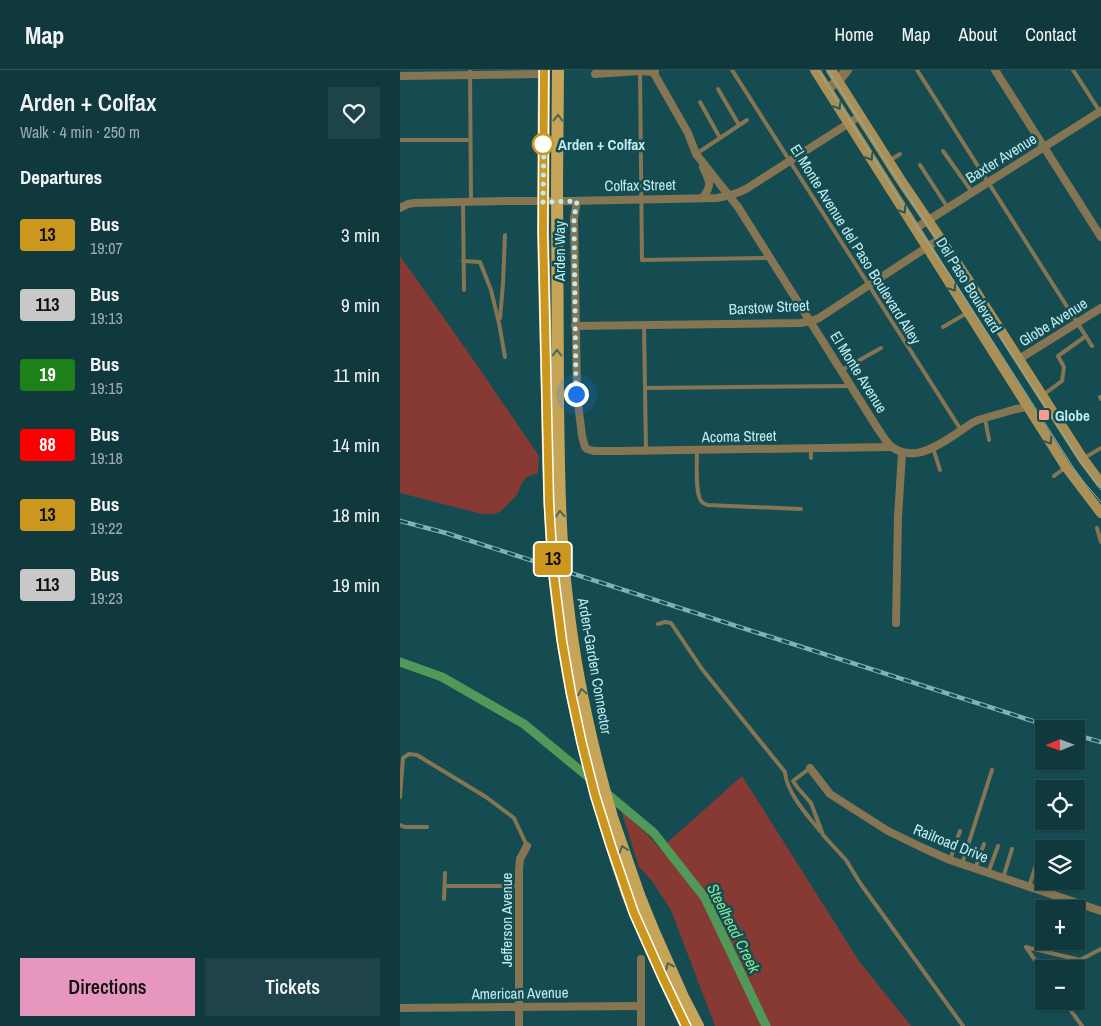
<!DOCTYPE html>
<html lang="en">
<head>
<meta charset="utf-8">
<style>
  :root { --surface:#10393e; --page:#1e4449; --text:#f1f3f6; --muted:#9cacb0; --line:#305358; --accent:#e797bd }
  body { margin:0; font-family:"Archivo Narrow",sans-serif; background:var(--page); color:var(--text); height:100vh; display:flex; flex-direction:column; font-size:19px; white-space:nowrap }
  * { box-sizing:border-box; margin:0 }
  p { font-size:16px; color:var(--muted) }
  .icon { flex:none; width:28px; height:28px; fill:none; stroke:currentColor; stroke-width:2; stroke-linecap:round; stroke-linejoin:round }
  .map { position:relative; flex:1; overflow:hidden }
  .details { display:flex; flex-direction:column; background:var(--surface); width:400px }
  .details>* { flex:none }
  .badge { padding:0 10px; border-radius:4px; font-size:18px; line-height:32px }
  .needle { width:32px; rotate:269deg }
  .tools { position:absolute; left:635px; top:650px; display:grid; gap:10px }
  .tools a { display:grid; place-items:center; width:50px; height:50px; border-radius:0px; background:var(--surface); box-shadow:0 1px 4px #0004,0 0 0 1px var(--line); font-size:25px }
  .you { position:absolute; width:25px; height:25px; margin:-12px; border:4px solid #fff; border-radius:50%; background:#1a73e8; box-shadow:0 0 0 8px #1a73e833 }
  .map>.badge { position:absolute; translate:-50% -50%; box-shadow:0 0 0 2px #fff }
  h2 { padding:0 20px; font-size:19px; line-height:45px }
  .round { display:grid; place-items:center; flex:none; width:52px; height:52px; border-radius:0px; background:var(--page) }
  .overview { display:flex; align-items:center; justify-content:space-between; height:85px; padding:0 20px }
  h1 { font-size:24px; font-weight:600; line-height:38px }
  .button { display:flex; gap:10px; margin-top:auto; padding:10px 20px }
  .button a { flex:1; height:58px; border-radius:0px; background:var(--accent); color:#111; font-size:20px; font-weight:600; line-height:58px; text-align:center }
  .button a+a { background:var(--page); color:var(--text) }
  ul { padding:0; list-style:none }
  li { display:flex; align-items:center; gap:15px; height:70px; padding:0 20px }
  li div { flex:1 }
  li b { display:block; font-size:19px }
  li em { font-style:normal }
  li .badge { min-width:55px; font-weight:700; text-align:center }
  header { display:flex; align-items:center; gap:30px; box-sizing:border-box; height:70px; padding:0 25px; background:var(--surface); border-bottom:1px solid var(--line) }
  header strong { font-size:24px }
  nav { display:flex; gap:28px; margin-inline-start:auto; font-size:18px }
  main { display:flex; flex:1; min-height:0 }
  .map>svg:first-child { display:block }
</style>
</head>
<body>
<header>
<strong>Map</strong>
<nav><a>Home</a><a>Map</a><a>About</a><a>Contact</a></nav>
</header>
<main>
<section class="details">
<div class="overview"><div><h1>Arden + Colfax</h1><p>Walk · 4 min · 250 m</p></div><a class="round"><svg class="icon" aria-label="heart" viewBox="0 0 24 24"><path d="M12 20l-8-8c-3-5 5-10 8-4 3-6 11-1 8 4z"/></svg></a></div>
<h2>Departures</h2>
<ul>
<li><span class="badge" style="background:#cb971e;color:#111">13</span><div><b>Bus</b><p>19:07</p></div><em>3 min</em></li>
<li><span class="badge" style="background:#c8c8c8;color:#111">113</span><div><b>Bus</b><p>19:13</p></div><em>9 min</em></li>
<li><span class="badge" style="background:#1e8019;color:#fff">19</span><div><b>Bus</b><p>19:15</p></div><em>11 min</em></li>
<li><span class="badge" style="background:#fa0000;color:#fff">88</span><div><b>Bus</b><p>19:18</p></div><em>14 min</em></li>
<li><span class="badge" style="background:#cb971e;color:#111">13</span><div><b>Bus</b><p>19:22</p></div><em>18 min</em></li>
<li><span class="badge" style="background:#c8c8c8;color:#111">113</span><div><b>Bus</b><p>19:23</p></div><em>19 min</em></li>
</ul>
<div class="button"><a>Directions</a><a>Tickets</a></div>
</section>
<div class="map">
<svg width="701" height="956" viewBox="0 0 701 956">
  <rect width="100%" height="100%" fill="#154c52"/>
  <!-- green -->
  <g fill="#873934">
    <path d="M0,186L70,285L139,386L138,403L127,407L122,413L117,425L100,442L93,444H82L0,423Z"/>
    <path d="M342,706L459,891L511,956H315L271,840L252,811L239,797L221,740L248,765L260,779Z"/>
  </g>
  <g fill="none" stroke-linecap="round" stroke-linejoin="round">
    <!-- canal -->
    <g stroke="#519959" stroke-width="9">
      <path d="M0,592L42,607L124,654L192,710"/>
      <path d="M205,722L254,763L305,828L366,956"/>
    </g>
    <!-- service -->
    <g stroke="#857552" stroke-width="4">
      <path d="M70,0L71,131"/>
      <path d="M332,0L561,360"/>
      <path d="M517,0L692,276"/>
      <path d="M673,0L700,42"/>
      <path d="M240,1L242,190L369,188"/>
      <path d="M318,19L339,55"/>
      <path d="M300,32L320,68"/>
      <path d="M0,70H70"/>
      <path d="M543,81L572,122"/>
      <path d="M296,84L347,50"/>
      <path d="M489,91L500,84"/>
      <path d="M520,95L548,138"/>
      <path d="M63,132L64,220"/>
      <path d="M63,191L80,192L91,220L99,253L105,287"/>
      <path d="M100,248L103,214L105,165"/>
      <path d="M244,256L246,381"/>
      <path d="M543,257L567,243"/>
      <path d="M442,300L481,278"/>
      <path d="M245,318L450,316"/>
      <path d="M643,325L662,311L664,297L658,286L686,266"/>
      <path d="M700,327L701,329"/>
      <path d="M585,348L589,370"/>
      <path d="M533,378L540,400"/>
      <path d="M297,380C297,392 295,422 301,431C303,434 304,434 308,435L401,439"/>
      <path d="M411,388V378"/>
      <path d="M684,388L701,378"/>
      <path d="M654,406L666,397"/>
      <path d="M697,458L701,472"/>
      <path d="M258,554L265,552L271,553L302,599L385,702C386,722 408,746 420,761"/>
      <path d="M410,698L393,711L397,717L411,733L423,765L446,790L460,813L563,956"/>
      <path d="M0,727L3,688L9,684L17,685L86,727L114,748L127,776"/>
      <path d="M0,755L5,757H27"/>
      <path d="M550,790L560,761"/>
      <path d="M562,794L592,700"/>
      <path d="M575,799L584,774"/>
      <path d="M588,803L598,776"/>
      <path d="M603,808L612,779"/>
      <path d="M45,816H120"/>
      <path d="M629,817L638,788"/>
      <path d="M44,829L45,803"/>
      <path d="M644,903L626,877L680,890L701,879"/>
      <path d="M664,931L682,956"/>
    </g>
    <!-- minor -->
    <g stroke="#857552" stroke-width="8">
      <path d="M252,0L288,63L296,84L338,137L478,359C482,364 486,373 492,377C518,396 550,367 572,353L578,350L616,339L627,337"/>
      <path d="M595,0L701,167"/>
      <path d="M195,4L240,1L253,2L255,1"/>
      <path d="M0,6L144,4"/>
      <path d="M303,127C313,115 309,110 303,97"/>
      <path d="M177,131L174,148L177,324L182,366L185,377L187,379L194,381H219L491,377"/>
      <path d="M0,138L8,134L14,133L105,131H169L317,128C328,126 337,124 346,119L460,46"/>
      <path d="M516,158L701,41"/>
      <path d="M175,256L400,253L411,251L419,248L541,168"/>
      <path d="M619,289L701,238"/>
      <path d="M496,553L498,447L502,383"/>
      <path d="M410,698L430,724L488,761L521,777L550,790L701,841"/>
      <path d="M241,889V956"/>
      <path d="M0,938L241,936"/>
      <path d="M119,956V800L120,789L127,776"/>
    </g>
    <!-- tertiary -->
    <path stroke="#857552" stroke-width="10" d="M427,19L438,11L447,0"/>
    <!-- secondary -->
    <g stroke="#aa9057" stroke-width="10">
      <path d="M415,0L666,397L701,443"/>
      <path d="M431,0L500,109L567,208L683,389L701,413"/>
    </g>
    <!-- primary -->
    <g stroke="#c6a559" stroke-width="12">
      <path d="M144,0L143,162L147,329"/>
      <path d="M158,0L157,113L158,332"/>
      <path d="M227,823C244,869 266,912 286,956"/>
      <path d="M239,825L254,862L283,927L298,956"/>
    </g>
    <!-- tram -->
    <g stroke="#81b2b8" stroke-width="1">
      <path d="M418,0L517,157L556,214L673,397L683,411L701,432"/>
      <path d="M428,0L498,110L564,210L680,391L701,420"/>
    </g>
    <!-- rail casing -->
    <g stroke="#81b2b8" stroke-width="4.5">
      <g id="rail">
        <path d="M0,451L46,463L658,659"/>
        <path d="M676,665L701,672"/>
      </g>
    </g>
    <!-- rail -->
    <use href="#rail" stroke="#154c52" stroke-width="2.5" stroke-dasharray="8" stroke-linecap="butt"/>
    <!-- primary-bridge -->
    <g stroke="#c6a559" stroke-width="12">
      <path d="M147,329C148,393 149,458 156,522C167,625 193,725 227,823"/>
      <path d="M158,332C159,397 159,463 167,528C175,602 191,675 212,747C221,773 230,799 239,825"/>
    </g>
  </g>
  <!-- one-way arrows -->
  <defs><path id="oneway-chevron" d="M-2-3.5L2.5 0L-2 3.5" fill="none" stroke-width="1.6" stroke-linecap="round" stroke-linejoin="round" transform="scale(1.25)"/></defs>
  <g stroke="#2b5653">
    <use href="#oneway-chevron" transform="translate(438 36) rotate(58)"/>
    <use href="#oneway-chevron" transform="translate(470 87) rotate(58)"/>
    <use href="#oneway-chevron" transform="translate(503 140) rotate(57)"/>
    <use href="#oneway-chevron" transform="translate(553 218) rotate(57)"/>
    <use href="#oneway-chevron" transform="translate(649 371) rotate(57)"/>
  </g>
  <g stroke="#4a6754">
    <use href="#oneway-chevron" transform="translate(158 48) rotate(-89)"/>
    <use href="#oneway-chevron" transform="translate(157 283) rotate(-90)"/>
    <use href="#oneway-chevron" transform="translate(160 444) rotate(-93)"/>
    <use href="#oneway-chevron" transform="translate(182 622) rotate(-101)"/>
    <use href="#oneway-chevron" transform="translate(223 779) rotate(-109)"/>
    <use href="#oneway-chevron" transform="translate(269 896) rotate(-114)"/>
  </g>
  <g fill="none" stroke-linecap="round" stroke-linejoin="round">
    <!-- line casing -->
    <g stroke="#fff" stroke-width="11">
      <path id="line" d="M144,0L143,162L149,433L153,499L162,571L171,623L182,674L195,725L211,776L234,843L263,908L286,956"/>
    </g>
    <!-- line -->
    <use href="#line" stroke="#cb971e" stroke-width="8"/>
    <!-- walk -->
    <path stroke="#bfecf2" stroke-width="5" stroke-dasharray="0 9" d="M143,74L144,67L143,132L177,131L174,148L176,324"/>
  </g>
  <!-- markers -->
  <circle fill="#fff" stroke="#cb971e" stroke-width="2.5" cx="143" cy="74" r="10"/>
  <rect fill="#f59c93" stroke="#154c52" stroke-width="2" x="638" y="339" width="12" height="12" rx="2.5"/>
  <g text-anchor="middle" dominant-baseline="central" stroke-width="5" stroke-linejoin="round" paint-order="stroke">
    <!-- stop labels -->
    <g font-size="15" font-weight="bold" fill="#bfecf2" stroke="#154c52" text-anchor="start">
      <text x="158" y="74">Arden + Colfax</text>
    </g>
    <!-- street labels -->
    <g font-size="15" fill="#bfecf2" stroke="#154c52">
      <text transform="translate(601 88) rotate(-32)">Baxter Avenue</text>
      <text transform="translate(240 115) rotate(-1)">Colfax Street</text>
      <text transform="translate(456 174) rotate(58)">El Monte Avenue del Paso Boulevard Alley</text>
      <text transform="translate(159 181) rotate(-90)">Arden Way</text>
      <text transform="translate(569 215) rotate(58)">Del Paso Boulevard</text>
      <text transform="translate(369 237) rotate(-3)">Barstow Street</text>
      <text transform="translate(653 252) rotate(-32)">Globe Avenue</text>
      <text transform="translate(459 302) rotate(58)">El Monte Avenue</text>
      <text transform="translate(339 366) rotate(-1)">Acoma Street</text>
      <text transform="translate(195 596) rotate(80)">Arden-Garden Connector</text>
      <text transform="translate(551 773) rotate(22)">Railroad Drive</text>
      <text transform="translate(106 850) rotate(-90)">Jefferson Avenue</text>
      <text transform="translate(120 923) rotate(-1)">American Avenue</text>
    </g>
    <!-- poi labels -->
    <g font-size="15" font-weight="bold" fill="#bfecf2" stroke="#154c52" text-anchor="start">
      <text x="655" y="345">Globe</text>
    </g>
    <!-- water labels -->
    <g font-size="16" font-style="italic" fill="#85e58e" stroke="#154c52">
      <text transform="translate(334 858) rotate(63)">Steelhead Creek</text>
    </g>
  </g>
</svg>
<div class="tools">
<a><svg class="needle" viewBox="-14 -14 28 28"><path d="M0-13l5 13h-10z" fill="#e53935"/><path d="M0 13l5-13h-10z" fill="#9cacb0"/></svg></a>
<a><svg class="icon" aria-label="locate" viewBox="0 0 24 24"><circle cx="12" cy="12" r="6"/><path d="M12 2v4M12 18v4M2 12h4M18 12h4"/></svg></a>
<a><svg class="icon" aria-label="layers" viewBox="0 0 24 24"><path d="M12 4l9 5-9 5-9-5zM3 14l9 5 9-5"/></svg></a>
<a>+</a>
<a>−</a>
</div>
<div class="you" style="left:176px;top:324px"></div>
<b class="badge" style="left:153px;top:489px;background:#cb971e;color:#111">13</b>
</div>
</main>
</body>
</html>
